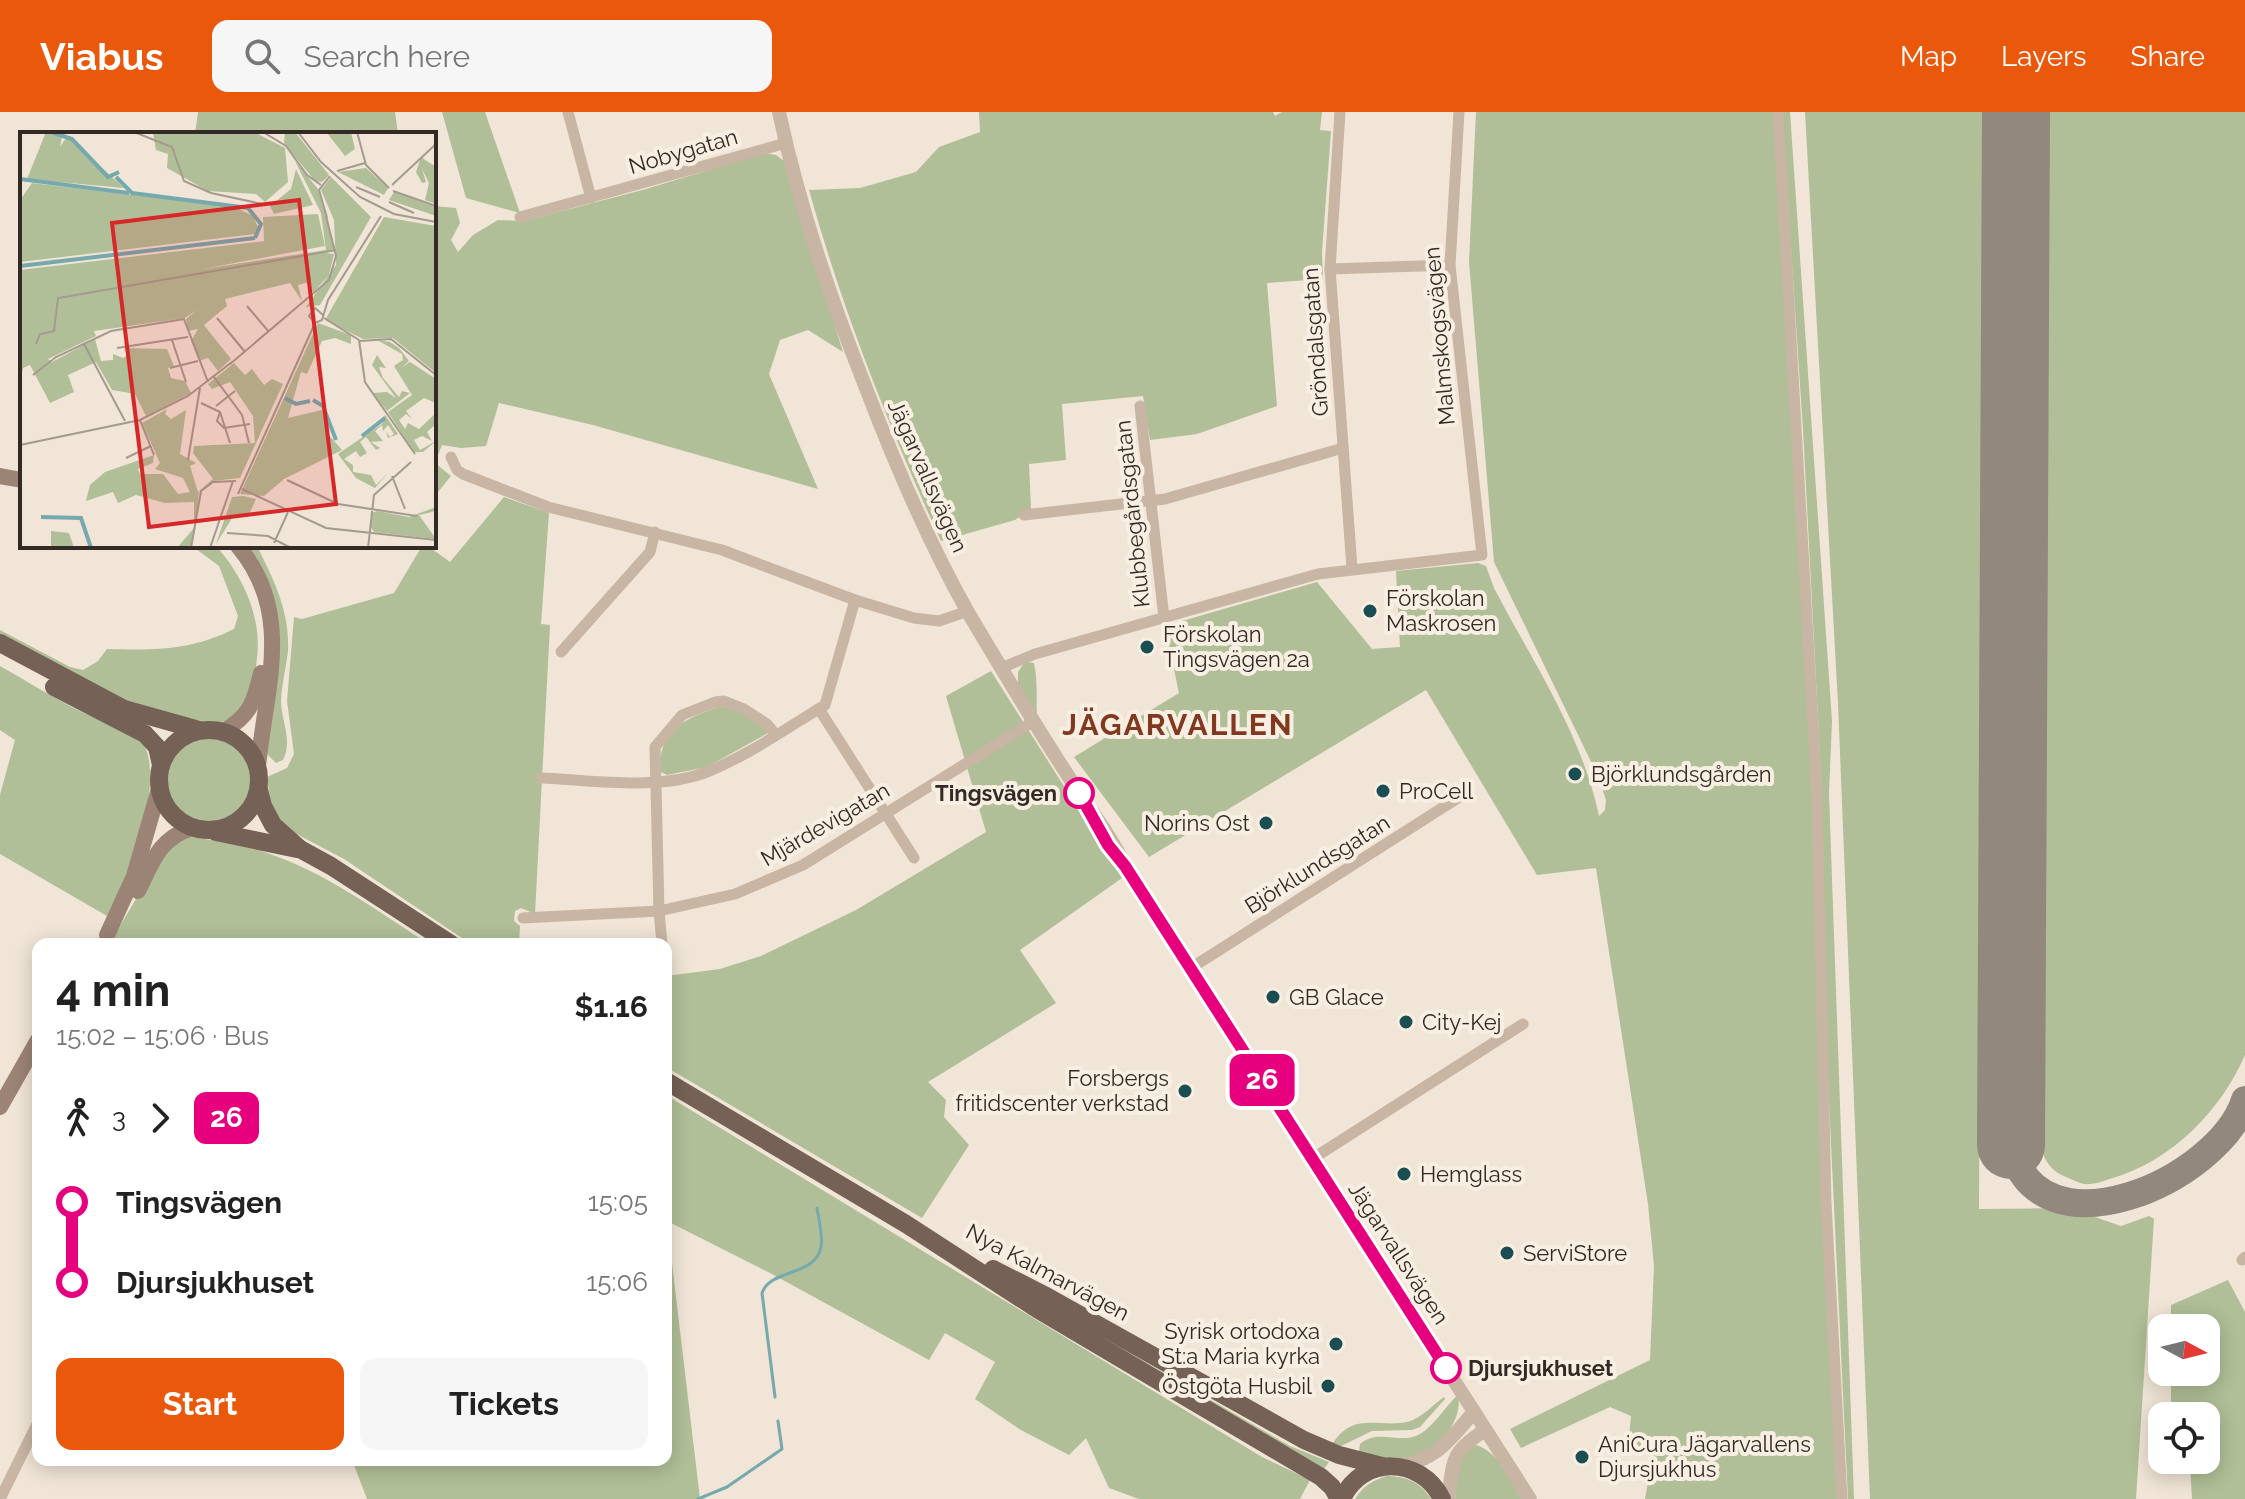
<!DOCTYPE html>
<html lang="en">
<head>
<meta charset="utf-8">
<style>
  :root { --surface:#fff; --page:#f6f6f6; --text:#222; --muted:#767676; --accent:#ea580c }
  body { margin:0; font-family:Raleway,sans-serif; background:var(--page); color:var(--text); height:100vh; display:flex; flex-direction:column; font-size:30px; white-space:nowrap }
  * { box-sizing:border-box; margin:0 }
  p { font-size:26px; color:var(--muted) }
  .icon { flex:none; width:44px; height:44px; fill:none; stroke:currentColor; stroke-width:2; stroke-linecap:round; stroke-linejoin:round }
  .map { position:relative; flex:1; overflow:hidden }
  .side { position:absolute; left:32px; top:826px; width:640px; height:528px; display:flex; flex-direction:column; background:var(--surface); border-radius:16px; box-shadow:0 4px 20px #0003 }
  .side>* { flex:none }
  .badge { padding:0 16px; border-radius:12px; font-size:28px; line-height:52px }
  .needle { width:52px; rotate:97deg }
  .tools { position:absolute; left:2148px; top:1202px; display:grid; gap:16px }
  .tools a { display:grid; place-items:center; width:72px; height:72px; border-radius:16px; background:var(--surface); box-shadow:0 4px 20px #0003; font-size:40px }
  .map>.badge { position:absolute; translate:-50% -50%; box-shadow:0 0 0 4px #fff }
  .legs { display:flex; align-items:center; gap:12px; height:88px; padding:0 24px; font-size:26px }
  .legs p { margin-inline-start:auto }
  .summary { display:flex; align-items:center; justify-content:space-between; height:136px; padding:0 24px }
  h1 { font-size:44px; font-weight:700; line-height:60px }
  .primary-button { display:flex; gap:16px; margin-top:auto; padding:16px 24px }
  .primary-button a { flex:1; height:92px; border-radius:16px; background:var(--accent); color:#fff; font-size:32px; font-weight:700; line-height:92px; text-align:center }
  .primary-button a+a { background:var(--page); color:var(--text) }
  ul { padding:0 24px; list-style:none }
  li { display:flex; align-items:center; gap:28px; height:80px; font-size:30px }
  li i { display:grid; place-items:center; width:12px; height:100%; margin:0 10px; background:currentColor }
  li i::after { content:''; width:20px; height:20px; margin:-10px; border:6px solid; border-radius:50%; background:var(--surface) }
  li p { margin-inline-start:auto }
  li:first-child i { background:linear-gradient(#0000 50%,currentColor 0) }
  li:last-child i { background:linear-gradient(currentColor 50%,#0000 0) }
  header { display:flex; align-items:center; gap:48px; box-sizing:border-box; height:112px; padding:0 40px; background:var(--accent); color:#fff }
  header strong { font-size:38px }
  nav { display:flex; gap:44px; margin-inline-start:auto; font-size:28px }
  .search { width:560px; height:72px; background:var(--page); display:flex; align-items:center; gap:20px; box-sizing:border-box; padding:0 28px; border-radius:16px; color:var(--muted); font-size:30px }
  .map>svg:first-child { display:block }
</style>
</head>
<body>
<header>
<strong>Viabus</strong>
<div class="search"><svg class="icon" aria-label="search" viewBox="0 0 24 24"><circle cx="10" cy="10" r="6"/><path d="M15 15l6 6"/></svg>Search here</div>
<nav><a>Map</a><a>Layers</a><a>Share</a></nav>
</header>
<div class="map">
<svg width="2245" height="1387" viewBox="0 0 2245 1387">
  <rect width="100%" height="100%" fill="#f0e5d6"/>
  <!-- green -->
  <g fill="#b0bf97">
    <path d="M198,0H395L398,22H195Z"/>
    <path d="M442,0H485L520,101L466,86Z"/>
    <path d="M979,0H1273L1275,4L1282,0H1322L1320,18L1331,19L1322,140L1323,167L1267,171L1277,294L1197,322L1150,328L1143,284L1062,292L1066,348L1029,352L1031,397L1015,408L941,429C889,315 843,200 809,78L860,76L916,60L939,35L980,20Z"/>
    <path d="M1476,0H1773L1813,678L1837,1387H1645L1652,1346L1629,1325L1631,1304L1610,1295L1521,1336L1510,1317L1650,1248L1654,1154L1648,1092L1596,756L1537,763L1426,578L1149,745L1074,645L1179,581L1165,514L1317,470L1372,537L1400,535L1396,459L1478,451L1486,454L1494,476C1532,549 1582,622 1599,704L1605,698L1606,688L1598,664L1494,450L1469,150Z"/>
    <path d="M1782,0H1790L1832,609L1829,682L1854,1387H1848L1825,906L1822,683L1803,318Z"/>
    <path d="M1805,0H1984L1979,1097L2069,1096L2121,1114L2149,1104L2154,1107L2136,1387H1870L1838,591Z"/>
    <path d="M2045,0H2245V943C2221,998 2173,1048 2113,1066C2106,1068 2097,1072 2089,1072C2082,1073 2073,1068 2066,1065C2052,1060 2043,1048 2041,1033Z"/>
    <path d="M765,41L776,43L784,49L843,240L808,218L780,228L769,262L818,377L593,313L499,291L486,334L461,336L442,333L435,351L451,364L434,385V94L456,96L460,111L451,128L458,140L473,123L498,108L524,109L646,77Z"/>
    <path d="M504,385L549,401L541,512L550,513L535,802L521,796L515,799L514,809L520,814L519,832H471L344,747L289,718L278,706L271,695L267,665L287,656L294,642L287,589L294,505L302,507L394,481L422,434H428L450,450Z"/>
    <path d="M192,434H216C243,464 262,505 257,546C255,563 253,591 237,602C233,605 226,609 221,610C201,612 139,596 120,588C79,571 39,546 0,526V518L70,555L83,558L98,549L107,537C155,538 190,539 234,517L238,504L219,454Z"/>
    <path d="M246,434H257C274,468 290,500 288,539C286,555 282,572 281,588C281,609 293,628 283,648L276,651L267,642L280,528L278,507Z"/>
    <path d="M1025,550L1034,551C1038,569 1036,588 1037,603L1018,573V560Z"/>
    <path d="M0,554C27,569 53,586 80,599C99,609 126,614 141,629C160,649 145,719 136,743C128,764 116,784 107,804L0,742V683L15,628L0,618Z"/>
    <path d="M991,559L1122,766L1020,838L1056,891L928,970L946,988L944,1005L969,1033L922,1106L666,955V864L720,857L761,844L856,798L986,720L946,584Z"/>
    <path d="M720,594C739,597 755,606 768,621L707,655L667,663L659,659C661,614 683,609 720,594Z"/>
    <circle cx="208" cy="667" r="43"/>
    <path d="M189,724C215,729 242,732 267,741C327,761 377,799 429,832H109L163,742L176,729Z"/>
    <path d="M666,983L1262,1345L1310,1368L1300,1387H1139L1109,1376L1086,1326L1069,1343L1021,1318L975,1287L995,1250L945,1221L929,1248L772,1162L667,1109L700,1387H367L352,1348H666Z"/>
    <path d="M2228,1168L2245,1200V1387H2192L2190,1353L2181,1348H2206V1304H2171V1260H2206V1216H2171V1193Z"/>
    <path d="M1069,1206L1290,1334L1329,1350L1324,1357Z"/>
    <path d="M1458,1283C1464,1311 1435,1340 1409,1346C1393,1350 1374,1343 1359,1340L1360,1332C1377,1317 1397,1331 1416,1324C1433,1317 1444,1295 1458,1283Z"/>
    <path d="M1444,1285L1445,1287L1420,1315L1412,1318L1372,1319L1341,1334L1333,1331C1354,1299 1378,1316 1407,1310C1420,1307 1433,1293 1444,1285Z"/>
    <path d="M1476,1333C1499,1340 1510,1368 1522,1387H1455C1458,1363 1453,1347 1476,1333Z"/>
    <path d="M1386,1364C1406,1364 1420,1370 1431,1387H1355C1363,1374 1372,1369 1386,1364Z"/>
  </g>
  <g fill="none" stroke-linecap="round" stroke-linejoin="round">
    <!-- stream -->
    <g stroke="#76a9ad" stroke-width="3">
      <path d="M775,1285L762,1181C771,1156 815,1165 821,1135C823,1124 819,1108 817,1096"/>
      <path d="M698,1387L727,1375L782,1337L778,1309"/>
    </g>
    <!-- taxiway -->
    <path stroke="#92887e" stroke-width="28" d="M2011,1033C2037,1149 2219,1069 2245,988"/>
    <!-- runway -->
    <path stroke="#92887e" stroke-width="68" d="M2011,1033L2016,0"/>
    <!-- minor -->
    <g stroke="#c8b5a3" stroke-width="11">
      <path d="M568,0L591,86"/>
      <path d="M1340,0L1330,157L1352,456"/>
      <path d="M1778,0L1817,683L1826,1091L1842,1387"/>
      <path d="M520,105L786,31"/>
      <path d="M1330,157L1450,153"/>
      <path d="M1140,294L1164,506"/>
      <path d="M451,345L457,358L463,362L548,395L722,438L855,488L914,506L939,509L968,499"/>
      <path d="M1024,403L1165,387L1343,336"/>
      <path d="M561,540L650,440L655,420"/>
      <path d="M1001,556L1035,542L1318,462L1482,443L1450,153L1459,0"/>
      <path d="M819,597L914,746"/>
      <path d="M541,666C594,668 657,679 707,660C749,643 787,616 825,593L855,488"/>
      <path d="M523,806L659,799L735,782L803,753L1034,609"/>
      <path d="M662,832L659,799L655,635L682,603L715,590L724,589L744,597L767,612L776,623"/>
      <path d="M1191,856L1464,682"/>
      <path d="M1312,1047L1523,912"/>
      <path d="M2242,1148L2245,1145"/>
      <path d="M0,1387L38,1310"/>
    </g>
    <!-- tertiary -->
    <g stroke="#c8b5a3" stroke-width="14">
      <path d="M779,0C799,93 829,183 864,271C894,350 927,428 969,502C1001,556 1033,610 1067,662C1086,693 1110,721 1125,754"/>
      <path d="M1119,746L1530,1387"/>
      <path d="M1400,1354C1439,1346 1449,1328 1474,1300"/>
      <path d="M1448,1387C1454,1347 1450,1341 1485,1318"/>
    </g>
    <!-- secondary -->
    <g stroke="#9b8375" stroke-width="16">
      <path d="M0,364L22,368"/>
      <path d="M238,434C295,502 265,577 258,655"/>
      <path d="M222,620C250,604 254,591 261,561"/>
      <path d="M138,779C153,749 158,728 191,716"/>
      <path d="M107,823L134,764L159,677"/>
      <path d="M0,995L38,928"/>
    </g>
    <!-- primary -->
    <g stroke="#756156" stroke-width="18">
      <path d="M0,531L124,597L199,618"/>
      <path d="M54,575L145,622L157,635L161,653"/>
      <circle cx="209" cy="668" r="50"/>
      <path d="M259,678L263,694L273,713L300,737L331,754L451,832"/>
      <path d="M216,720L297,737"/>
      <path d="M666,969L906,1112L1037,1197L1321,1365L1332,1375L1339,1387"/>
      <path d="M993,1157L1048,1185L1304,1328L1339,1343L1382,1354"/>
      <path d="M1342,1387C1362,1343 1421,1344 1442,1387"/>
    </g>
  </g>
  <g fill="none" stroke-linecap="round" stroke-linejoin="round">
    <!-- line-1 casing -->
    <g stroke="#fff" stroke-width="18">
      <path id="line-1" d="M1079,681L1108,733L1125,754L1446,1256"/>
    </g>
    <!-- line-1 -->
    <use href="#line-1" stroke="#e6007e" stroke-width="12"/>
  </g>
  <!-- markers -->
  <g fill="#1b4e53" stroke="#f8efe2" stroke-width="3">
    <circle cx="1370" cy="499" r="8"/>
    <circle cx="1147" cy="535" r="8"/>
    <circle cx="1575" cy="662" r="8"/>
    <circle cx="1383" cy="679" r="8"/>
    <circle cx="1266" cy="711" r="8"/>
    <circle cx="1273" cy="885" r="8"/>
    <circle cx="1406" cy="910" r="8"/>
    <circle cx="1185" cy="979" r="8"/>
    <circle cx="1404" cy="1062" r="8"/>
    <circle cx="1507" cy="1141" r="8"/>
    <circle cx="1336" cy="1232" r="8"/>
    <circle cx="1328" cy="1274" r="8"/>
    <circle cx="1582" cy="1345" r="8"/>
  </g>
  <g fill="#fff" stroke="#e6007e" stroke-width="4">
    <circle cx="1079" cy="681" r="14"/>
    <circle cx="1446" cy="1256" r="14"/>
  </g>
  <g text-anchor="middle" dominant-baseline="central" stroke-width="8" stroke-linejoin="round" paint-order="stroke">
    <!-- street labels -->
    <g font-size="22" fill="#332a25" stroke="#f8efe2">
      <text transform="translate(683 39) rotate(-16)">Nobygatan</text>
      <text transform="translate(1439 224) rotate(-95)">Malmskogsvägen</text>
      <text transform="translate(1315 230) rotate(-94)">Gröndalsgatan</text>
      <text transform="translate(928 364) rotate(66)">Jägarvallsvägen</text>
      <text transform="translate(1132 402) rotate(-96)">Klubbegårdsgatan</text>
      <text transform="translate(825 712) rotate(-30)">Mjärdevigatan</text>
      <text transform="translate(1317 752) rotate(-32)">Björklundsgatan</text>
      <text transform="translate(1399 1141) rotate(57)">Jägarvallsvägen</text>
      <text transform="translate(1048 1160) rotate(28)">Nya Kalmarvägen</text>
    </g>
    <!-- poi labels -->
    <g font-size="22" fill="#332a25" stroke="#f8efe2" text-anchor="start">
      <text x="1386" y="486">Förskolan<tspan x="1386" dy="25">Maskrosen</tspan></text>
      <text x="1163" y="522">Förskolan<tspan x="1163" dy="25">Tingsvägen 2a</tspan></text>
      <text x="1591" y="662">Björklundsgården</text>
      <text x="1399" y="679">ProCell</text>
      <text x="1250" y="711" text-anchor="end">Norins Ost</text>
      <text x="1289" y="885">GB Glace</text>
      <text x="1422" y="910">City-Kej</text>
      <text x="1169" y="966" text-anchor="end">Forsbergs<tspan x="1169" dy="25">fritidscenter verkstad</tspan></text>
      <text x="1420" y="1062">Hemglass</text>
      <text x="1523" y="1141">ServiStore</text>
      <text x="1320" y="1219" text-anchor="end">Syrisk ortodoxa<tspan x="1320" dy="25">St:a Maria kyrka</tspan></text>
      <text x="1312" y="1274" text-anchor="end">Östgöta Husbil</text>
      <text x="1598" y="1332">AniCura Jägarvallens<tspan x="1598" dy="25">Djursjukhus</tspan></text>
    </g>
    <!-- stop labels -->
    <g font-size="22" font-weight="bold" fill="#332a25" stroke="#f8efe2" text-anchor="end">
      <text x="1057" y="681">Tingsvägen</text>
      <text x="1468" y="1256" text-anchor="start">Djursjukhuset</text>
    </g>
    <!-- district labels -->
    <g font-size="30" font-weight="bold" letter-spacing="2" fill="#81391f" stroke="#f8efe2">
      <text x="1178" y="612">JÄGARVALLEN</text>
    </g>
  </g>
  <!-- overview -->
  <g transform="translate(20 20)">
    <rect width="416" height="416" fill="#f0e5d6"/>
    <path d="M26,0L42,5L40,15L46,6L52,9L104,56L7,47ZM126,0H234L265,16L268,50L245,70L236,62L188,59L147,36L148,22L136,18L133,1ZM265,0H275L309,43L302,50L295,49L264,11ZM331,0L335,17L325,24L307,1ZM401,25L416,35V72L405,68L409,51L402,37L406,50L402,51L396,40ZM275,29L298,57L315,116L306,121L314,122L309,143L293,161L289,150L278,153L282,169L270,151L205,167L207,174L184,193L211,227L198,239L188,226L179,229L171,209L178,197L168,199L166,187L177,178L165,186L74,199L76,204L28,227L32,230L75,207L81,229L93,228V222L103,226L108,223L104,216L147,217L154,234L148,236L151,246L165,249L171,261L126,284L115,262L92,258L76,230L48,243L54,260L30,271L10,233L3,236L0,250V138L244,109L243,85L298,82L305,114L183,137L306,118L301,81ZM346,36L368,56L364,63L318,40ZM276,37L293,73L254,82L250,74L271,57ZM311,45L351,85L300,173L286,175L316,133L314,88L301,58ZM12,51L215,75L233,84L239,97L235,102L0,130V68ZM374,60L416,75V84L369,68ZM364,85L416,94V241L373,206L343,207L305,188ZM298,191L331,203V212L315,206L302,209L287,242L281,240L268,286L306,277L308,302L322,318L264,347L244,364L220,362ZM357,208L370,210L379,216L389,229L382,235L390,230L416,247V271L404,266L386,279L392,287L386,282L379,288L385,297L388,291L399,297L416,281V292L407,300L412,309L402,304L394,308L400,318L416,309L403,320H394L368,280L392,263L374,234L383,228L382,222ZM357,223L366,236L359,235L363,246L379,265L382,259L390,261L367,279L353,261L367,260L376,266L352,233ZM214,231L225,243L232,237L244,253L252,247L263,252L220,346L193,349L179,360L175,399L170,416H157L174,396V370L145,371L116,363L98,371L93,360L66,369L70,353L85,340L134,323L133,331L118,337L120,342H143L158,362L170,360L163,346L135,337L140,331L122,291L147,277L145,282L151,287L166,278L160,322L176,331L170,334L178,360L193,347L173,321L174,314L235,311L233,284L210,250L192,257L188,252ZM365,283L378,302L368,306L366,300L370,305L374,302L368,293L363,299L362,293L355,299L363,309L351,310L360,316L356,318L346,305L340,310L347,321L340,325L336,319L324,327L333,333V340L351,343L356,353L368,341L355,356L336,346L318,322L362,292L365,286L358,290ZM223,364L236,367L228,385L214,383L196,412L212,365ZM416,375V378L412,380L399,383L416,407L354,400L350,394L352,381L357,379L389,385ZM31,399L49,401L54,416H31Z" fill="#b0bf97"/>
    <path fill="none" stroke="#76a9ad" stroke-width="4" d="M31,0L52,7L88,45L99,40M96,45L112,61L228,76L241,92L235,106M0,47L109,61M0,134L235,106M265,266L276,272L290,269M293,268L303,274L316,308M342,304L365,286M21,385L61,386L71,416"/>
    <path fill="none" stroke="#a49a8f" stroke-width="2" d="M114,0L152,15L164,49L191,61L247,73M243,0L266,14L287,43L301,53M278,0L301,30L340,65L374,82L416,90M337,0L346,33L369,56M317,39L345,31M372,53L416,12M336,55L360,65M373,59L416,74M369,70L394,81M307,86L299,58L310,44M227,174L249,200M303,183L295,176L289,184L295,191L302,188L308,168L361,84M197,186L225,220M304,186L339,208M152,208L166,250M339,208L345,250L395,322M339,209L371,207L416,243M16,212L20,202L34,199L38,166L316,118M64,212L105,289M97,216L168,205M210,232L309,148L316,124L306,84M150,236L178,229M13,243L36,225L91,199L164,187L188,250M194,245L222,283L229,311M181,271L200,280L210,311M196,274L215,259M200,280L197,289L204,296L230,292M120,288L134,323M0,313L120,288L168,264L212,230M106,326L131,314M168,328L180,256M372,344L385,377M267,348L318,372L397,384M222,357L306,396L416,408M218,362L295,191M207,401L248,404L271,416M254,411L268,380M171,416L181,359L193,350L216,349M190,416L213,349M348,416L354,363L391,330M362,416H416"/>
    <path fill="#d62828" fill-opacity="0.15" stroke="#d62828" stroke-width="4" d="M279,68L316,372L129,395L92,91Z"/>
    <rect width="416" height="416" fill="none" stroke="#332a25" stroke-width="4"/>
  </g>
</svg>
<div class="tools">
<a><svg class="needle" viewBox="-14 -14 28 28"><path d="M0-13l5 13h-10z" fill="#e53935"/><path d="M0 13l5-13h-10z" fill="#767676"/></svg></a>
<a><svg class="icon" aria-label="locate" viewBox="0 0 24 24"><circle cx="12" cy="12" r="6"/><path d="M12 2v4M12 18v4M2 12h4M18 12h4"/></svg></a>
</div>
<b class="badge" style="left:1262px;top:968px;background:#e6007e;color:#fff">26</b>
<section class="side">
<div class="summary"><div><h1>4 min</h1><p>15:02 – 15:06 · Bus</p></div><b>$1.16</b></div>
<div class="legs"><svg class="icon" aria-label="walk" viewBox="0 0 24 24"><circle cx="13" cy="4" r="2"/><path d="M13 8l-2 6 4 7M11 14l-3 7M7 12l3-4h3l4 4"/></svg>3<svg class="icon" aria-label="forward" viewBox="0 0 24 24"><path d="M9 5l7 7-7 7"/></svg><b class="badge" style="background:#e6007e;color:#fff">26</b></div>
<ul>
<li><i style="color:#e6007e"></i><b>Tingsvägen</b><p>15:05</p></li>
<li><i style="color:#e6007e"></i><b>Djursjukhuset</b><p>15:06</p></li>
</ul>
<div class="primary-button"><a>Start</a><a>Tickets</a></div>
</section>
</div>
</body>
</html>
